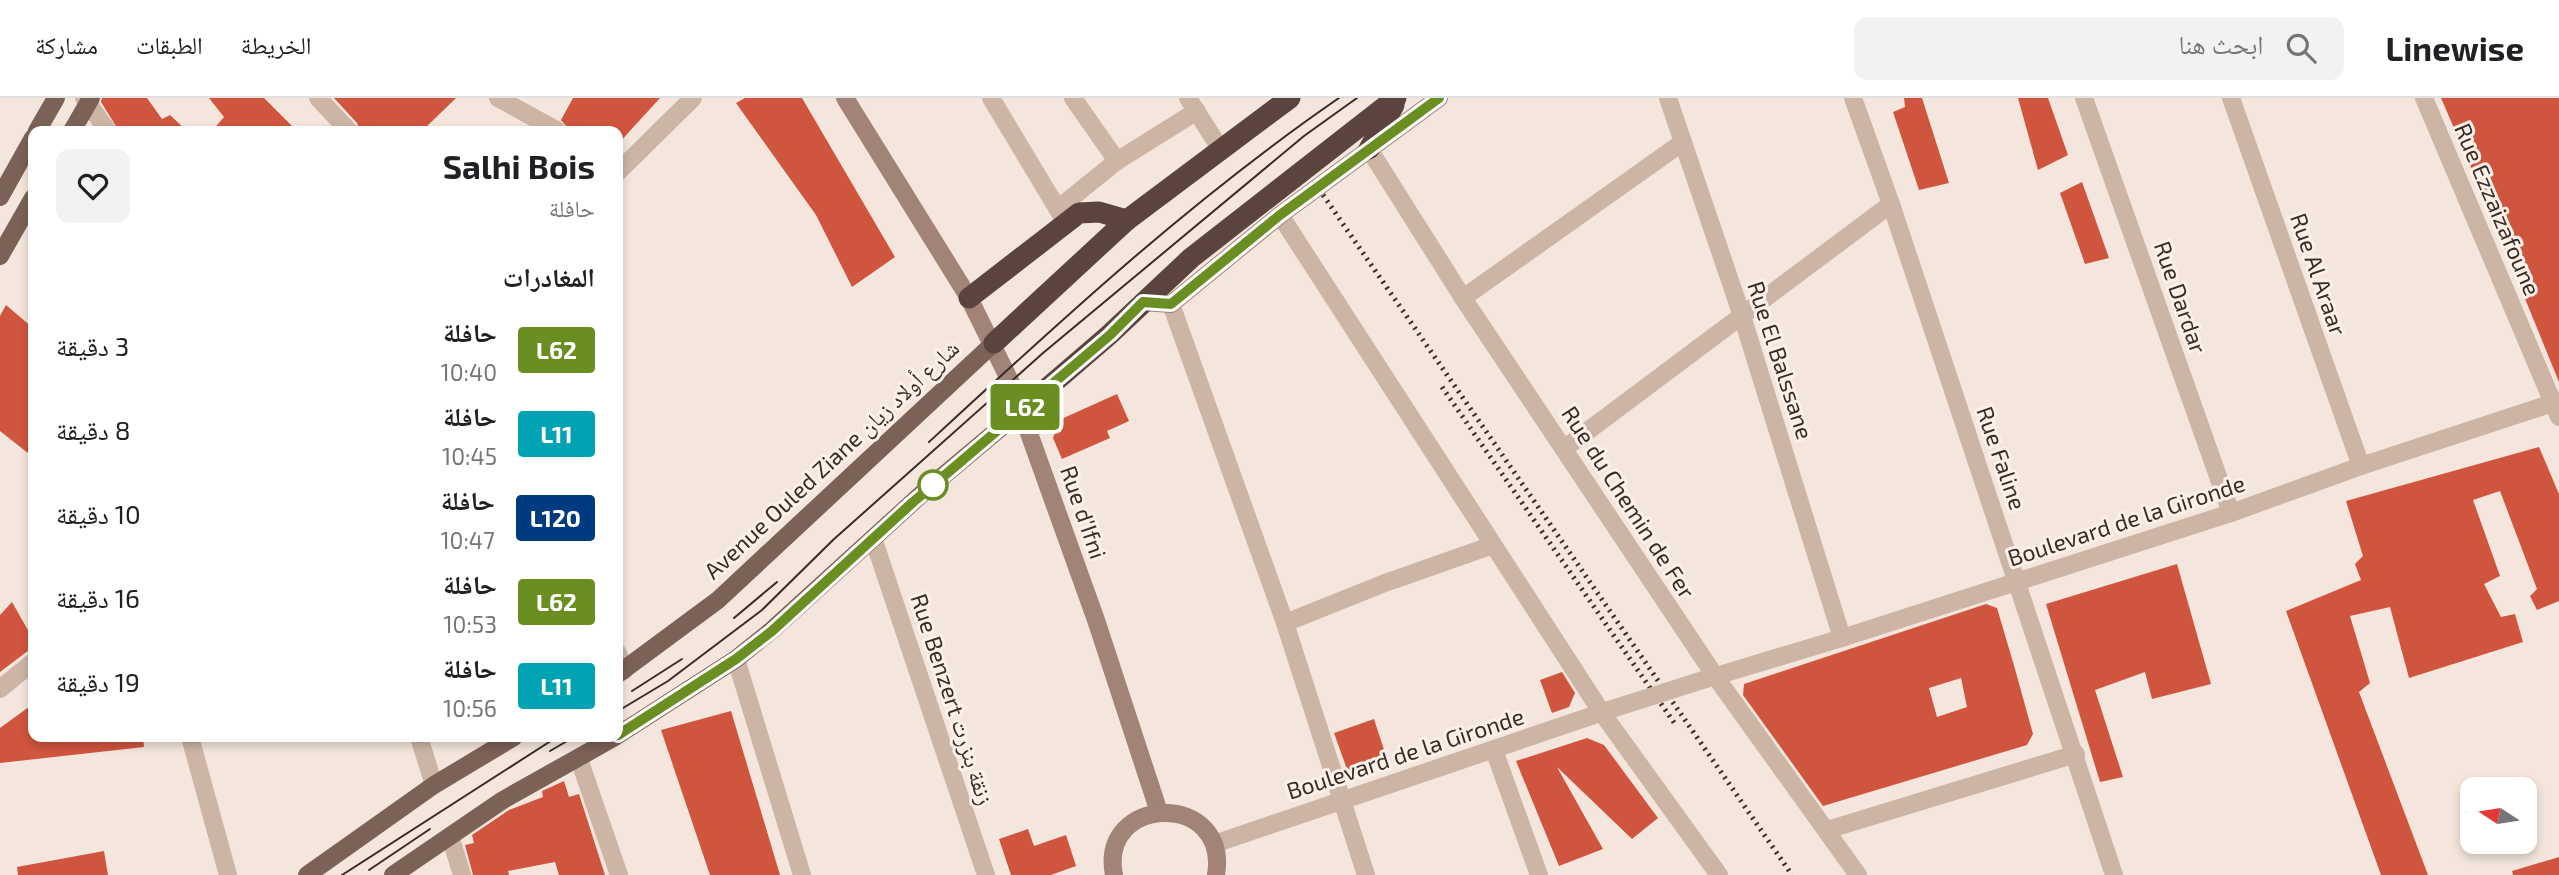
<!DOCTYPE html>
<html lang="ar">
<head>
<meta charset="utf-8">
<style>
  :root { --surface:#fff; --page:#f2f2f2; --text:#202124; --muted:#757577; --line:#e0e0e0 }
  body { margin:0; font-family:"Exo 2","Noto Naskh Arabic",sans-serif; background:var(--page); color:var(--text); direction:rtl; height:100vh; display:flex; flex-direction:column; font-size:26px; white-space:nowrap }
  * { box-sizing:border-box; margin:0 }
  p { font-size:23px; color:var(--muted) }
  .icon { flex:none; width:38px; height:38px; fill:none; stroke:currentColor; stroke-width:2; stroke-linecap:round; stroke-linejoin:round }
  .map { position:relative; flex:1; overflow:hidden; direction:ltr }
  .side { position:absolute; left:28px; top:28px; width:595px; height:616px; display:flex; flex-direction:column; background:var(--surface); border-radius:14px; box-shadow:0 4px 10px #0003; direction:rtl }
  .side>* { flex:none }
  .badge { padding:0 14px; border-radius:5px; font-size:24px; line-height:46px }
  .needle { width:46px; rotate:282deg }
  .buttons { position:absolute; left:2460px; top:679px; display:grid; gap:14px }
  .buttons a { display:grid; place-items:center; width:77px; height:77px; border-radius:14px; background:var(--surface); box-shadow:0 4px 10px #0003; font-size:35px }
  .map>.badge { position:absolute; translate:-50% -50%; box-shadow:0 0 0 4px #fff }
  h2 { padding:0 28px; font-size:26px; line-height:63px }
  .round { display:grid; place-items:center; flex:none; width:74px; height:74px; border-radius:14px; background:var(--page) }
  .overview { display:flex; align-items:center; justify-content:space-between; height:119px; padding:0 28px }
  h1 { font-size:33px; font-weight:700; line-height:52px }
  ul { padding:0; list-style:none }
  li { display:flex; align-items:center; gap:21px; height:84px; padding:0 28px }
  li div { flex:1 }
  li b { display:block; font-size:26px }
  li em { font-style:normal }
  li .badge { min-width:77px; font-weight:700; text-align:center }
  header { display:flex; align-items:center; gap:42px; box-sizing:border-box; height:98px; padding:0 35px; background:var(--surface); border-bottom:2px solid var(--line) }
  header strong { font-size:33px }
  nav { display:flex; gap:38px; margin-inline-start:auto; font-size:24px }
  .search { width:490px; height:63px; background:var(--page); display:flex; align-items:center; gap:18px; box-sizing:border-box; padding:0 24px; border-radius:14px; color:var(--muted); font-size:26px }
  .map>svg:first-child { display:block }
</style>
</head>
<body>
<header>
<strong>Linewise</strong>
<div class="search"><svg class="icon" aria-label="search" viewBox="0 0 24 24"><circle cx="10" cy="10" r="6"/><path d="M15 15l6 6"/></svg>ابحث هنا</div>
<nav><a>الخريطة</a><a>الطبقات</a><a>مشاركة</a></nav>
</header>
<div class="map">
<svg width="2559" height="777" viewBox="0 0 2559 777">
  <rect width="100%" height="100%" fill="#f4e6dc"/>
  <!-- building -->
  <g fill="#d0553e" fill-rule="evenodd">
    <path d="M102,0H147L162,21L170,17L187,33H119L101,4Z"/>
    <path d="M209,0H264L297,33H212L224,19Z"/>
    <path d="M334,0H456L422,33H360L357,25Z"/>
    <path d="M573,0H660L618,46V33L569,31L561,22Z"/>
    <path d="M745,0H802L895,159L852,189L816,117L736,5Z"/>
    <path d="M1904,0H1922L1949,85L1919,92L1893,14L1905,9Z"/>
    <path d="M2018,0H2048L2068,57L2038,72Z"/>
    <path d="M2441,0H2559V284L2477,83Z"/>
    <path d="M2082,84L2109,160L2085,166L2060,95Z"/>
    <path d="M6,207L33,230V359L0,333V218Z"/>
    <path d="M1117,296L1129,323L1107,333L1110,340L1062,361L1053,340L1059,322Z"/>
    <path d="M2539,349L2559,396V503L2537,512L2530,498L2537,491L2500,393L2473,402L2500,478L2484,486L2501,519L2515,516L2523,544L2409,580L2390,509L2350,518L2370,585L2359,594L2428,777H2381L2286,513L2361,482L2355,466L2363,458L2346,403Z"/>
    <path d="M2177,466L2211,586L2152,601L2145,574L2095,592L2123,679L2100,684L2046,506Z"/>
    <path d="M12,504L33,541V549L0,574V517Z"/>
    <path d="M1986,506L1997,510L2015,571L2033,636L2027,647L1823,708L1743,597L1744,586ZM1961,580L1967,609L1937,619L1929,590Z"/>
    <path d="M1562,574L1575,595L1569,609L1552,615L1540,582Z"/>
    <path d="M33,606V639H143L144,649L0,665V630Z"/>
    <path d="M731,613L780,777H710L661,632Z"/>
    <path d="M1374,621L1387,661L1348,674L1334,635Z"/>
    <path d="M1587,640L1604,647L1658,720L1632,741L1557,669L1603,751L1559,768L1516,663Z"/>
    <path d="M564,683L569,699L579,696L605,777H559L555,764L508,773L509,777H473L465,747L474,745L472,737L509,712L543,699L542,693Z"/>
    <path d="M1028,731L1034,748L1066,737L1076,768L1051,777H1011L999,741Z"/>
    <path d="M104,753L108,777H18L17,769Z"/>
    <path d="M2559,759V777H2513L2512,773Z"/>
  </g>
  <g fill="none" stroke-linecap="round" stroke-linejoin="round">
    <!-- street -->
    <g stroke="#cdb5a6" stroke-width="18">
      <path d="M84,0L108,33"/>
      <path d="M318,0L349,33"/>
      <path d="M498,0L558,33"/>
      <path d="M991,0L1063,120"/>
      <path d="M1073,0L1117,63"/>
      <path d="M1188,0L1221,52"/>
      <path d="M1668,0L1742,218L1842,540"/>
      <path d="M1853,0L1891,106L2114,777"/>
      <path d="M2084,0L2231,415"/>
      <path d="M2231,0L2361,368"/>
      <path d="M2424,0L2559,319"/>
      <path d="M1369,51L1463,200L1715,578L1858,777"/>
      <path d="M618,74L693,0"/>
      <path d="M1060,109L1117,63L1197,13"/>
      <path d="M1280,117L1602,615L1719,777"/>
      <path d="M1463,200L1683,44"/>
      <path d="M1171,206L1285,525L1366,777"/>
      <path d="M1565,350L1891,106"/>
      <path d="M873,440L986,777"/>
      <path d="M1285,525L1385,485L1493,447"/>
      <path d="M618,555L624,573"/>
      <path d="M736,561L802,777"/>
      <path d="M1706,581L1842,540L2231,415L2361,368L2559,303"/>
      <path d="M0,591L33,564"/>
      <path d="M190,639L228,777"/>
      <path d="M419,639L434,687"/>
      <path d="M1494,652L1539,777"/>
      <path d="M579,661L619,777"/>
      <path d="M1827,732L2076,656"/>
      <path d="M450,738L462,777"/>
      <path d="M1214,746L1612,611"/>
    </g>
    <!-- secondary -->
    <g stroke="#a18377" stroke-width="18">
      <path d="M845,0L969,200L1011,285L1096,522L1159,714"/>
      <path d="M1143,204L1171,206L1280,117L1439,0"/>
      <path d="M1114,777C1098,696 1230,693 1216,777"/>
    </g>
    <!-- primary -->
    <g stroke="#7c6157" stroke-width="18">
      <path d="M37,33L56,0"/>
      <path d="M72,33L91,0"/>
      <path d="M0,99L33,40"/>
      <path d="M0,158L33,100"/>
      <path d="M618,576L718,502L994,245"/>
      <path d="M618,637L736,561L772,532L925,393L1023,311"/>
      <path d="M307,777L434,687L514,639"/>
      <path d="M393,777L503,702L615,639"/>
    </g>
    <!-- highway -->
    <g stroke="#5b443e" stroke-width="21">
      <path d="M1369,51L1394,7"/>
      <path d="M969,200L1079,115L1099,114L1127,122"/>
      <path d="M994,245L1127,122L1290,0"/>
      <path d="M1023,311L1109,237L1191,160L1396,0"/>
    </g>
    <!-- tram -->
    <g stroke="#392c28" stroke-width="2">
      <path d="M929,344C1059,224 1192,101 1339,0"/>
      <path d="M734,520L777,484"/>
      <path d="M632,593L682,561"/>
      <path d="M618,613L668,583L762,512L833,442L1043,255L1304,38L1357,0"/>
      <path d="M550,653L574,639"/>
      <path d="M369,772L430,731"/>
      <path d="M342,777L557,639"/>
    </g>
    <!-- rail -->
    <g stroke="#392c28" stroke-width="5" stroke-dasharray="2 5" stroke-linecap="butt">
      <path d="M1323,97L1792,777"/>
      <path d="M1442,289L1675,626"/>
    </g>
    <!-- street-bridge -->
    <path stroke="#cdb5a6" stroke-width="18" d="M1612,611L1706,581"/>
  </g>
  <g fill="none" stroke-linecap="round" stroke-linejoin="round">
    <!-- line casing -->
    <g stroke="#fff" stroke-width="16">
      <path id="line" d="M618,637L736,561L772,533L912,405L1110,237L1143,204L1171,206L1280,117L1439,0"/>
    </g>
    <!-- line -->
    <use href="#line" stroke="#6b8e23" stroke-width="10"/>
  </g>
  <!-- markers -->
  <circle fill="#fff" stroke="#6b8e23" stroke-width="3.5" cx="933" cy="387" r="14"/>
  <g text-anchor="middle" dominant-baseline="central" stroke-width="6" stroke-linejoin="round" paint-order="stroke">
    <!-- street labels -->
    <g font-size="23" fill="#392c28" stroke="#fbf1e8">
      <text transform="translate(2498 111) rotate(67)">Rue Ezzaizafoune</text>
      <text transform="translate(2319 176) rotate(71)">Rue Al Araar</text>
      <text transform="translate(2181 199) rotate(71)">Rue Dardar</text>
      <text transform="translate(1781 262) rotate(72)">Rue El Balssane</text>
      <text transform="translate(2002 360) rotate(71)">Rue Faline</text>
      <text transform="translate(831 361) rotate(-43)">Avenue Ouled Ziane شارع أولاد زيان</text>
      <text transform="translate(1629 404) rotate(57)">Rue du Chemin de Fer</text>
      <text transform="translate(1084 414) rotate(71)">Rue d'Ifni</text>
      <text transform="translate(2126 422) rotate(-18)">Boulevard de la Gironde</text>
      <text transform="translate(953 601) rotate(72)">Rue Benzert زنقة بنزرت</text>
      <text transform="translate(1405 655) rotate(-18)">Boulevard de la Gironde</text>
    </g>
  </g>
</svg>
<div class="buttons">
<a><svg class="needle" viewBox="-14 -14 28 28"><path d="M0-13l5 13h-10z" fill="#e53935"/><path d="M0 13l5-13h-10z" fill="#757577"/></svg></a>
</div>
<b class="badge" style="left:1025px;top:309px;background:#6b8e23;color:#fff">L62</b>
<section class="side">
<div class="overview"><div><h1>Salhi Bois</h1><p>حافلة</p></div><a class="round"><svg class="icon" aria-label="heart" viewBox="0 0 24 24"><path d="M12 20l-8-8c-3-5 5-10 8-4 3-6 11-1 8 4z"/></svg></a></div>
<h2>المغادرات</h2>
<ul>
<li><span class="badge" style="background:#6b8e23;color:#fff">L62</span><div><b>حافلة</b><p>10:40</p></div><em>3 دقيقة</em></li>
<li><span class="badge" style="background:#00a3b4;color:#fff">L11</span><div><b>حافلة</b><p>10:45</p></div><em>8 دقيقة</em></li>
<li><span class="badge" style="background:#003b80;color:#fff">L120</span><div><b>حافلة</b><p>10:47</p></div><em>10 دقيقة</em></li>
<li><span class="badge" style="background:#6b8e23;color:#fff">L62</span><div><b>حافلة</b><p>10:53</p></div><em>16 دقيقة</em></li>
<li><span class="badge" style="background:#00a3b4;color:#fff">L11</span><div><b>حافلة</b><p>10:56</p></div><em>19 دقيقة</em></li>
</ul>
</section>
</div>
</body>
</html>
